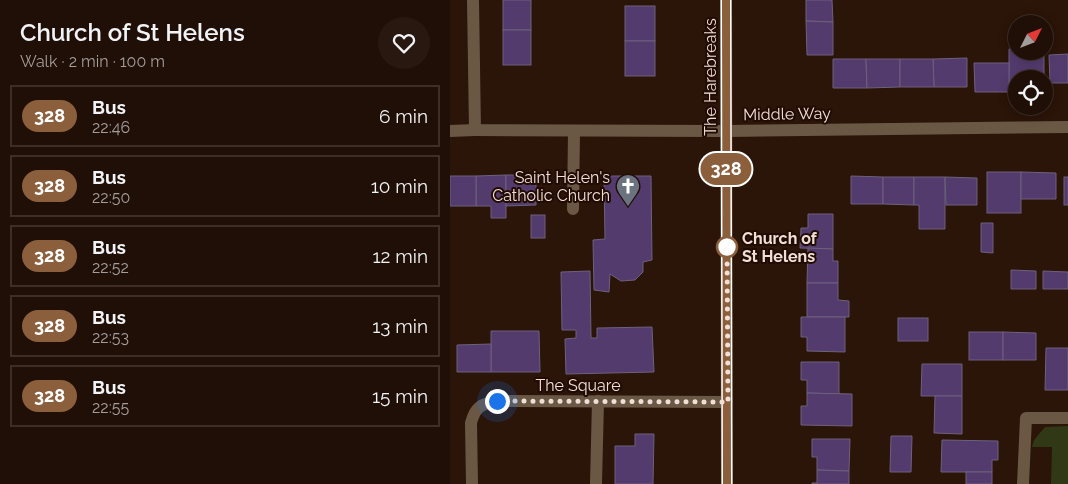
<!DOCTYPE html>
<html lang="en">
<head>
<meta charset="utf-8">
<style>
  :root { --surface:#200f06; --page:#281810; --text:#f1f3f6; --muted:#a29c9b; --line:#3d2f28 }
  body { margin:0; font-family:Raleway,sans-serif; background:var(--page); color:var(--text); height:100vh; display:flex; flex-direction:column; font-size:19px; white-space:nowrap }
  * { box-sizing:border-box; margin:0 }
  p { font-size:16px; color:var(--muted) }
  .icon { flex:none; width:28px; height:28px; fill:none; stroke:currentColor; stroke-width:2; stroke-linecap:round; stroke-linejoin:round }
  .map { position:relative; flex:1; overflow:hidden }
  .details { display:flex; flex-direction:column; background:var(--surface); width:450px }
  .details>* { flex:none }
  .badge { padding:0 10px; border-radius:16px; font-size:18px; line-height:32px }
  .needle { width:32px; rotate:48deg }
  .tools { position:absolute; left:558px; top:15px; display:grid; gap:10px }
  .tools a { display:grid; place-items:center; width:45px; height:45px; border-radius:50%; background:var(--surface); box-shadow:0 2px 12px #0003,0 0 0 1px var(--line); font-size:25px }
  .you { position:absolute; width:25px; height:25px; margin:-12px; border:4px solid #fff; border-radius:50%; background:#1a73e8; box-shadow:0 0 0 8px #1a73e833 }
  .map>.badge { position:absolute; translate:-50% -50%; box-shadow:0 0 0 2px #fff }
  .round { display:grid; place-items:center; flex:none; width:52px; height:52px; border-radius:26px; background:var(--page) }
  .headline { display:flex; align-items:center; justify-content:space-between; height:85px; padding:0 20px }
  h1 { font-size:24px; font-weight:600; line-height:38px }
  ul { padding:0; list-style:none }
  li { display:flex; align-items:center; gap:15px; height:62px; margin:0 10px 8px; padding:0 10px; border:2px solid var(--line); border-radius:0px }
  li div { flex:1 }
  li b { display:block; font-size:19px }
  li em { font-style:normal }
  li .badge { min-width:55px; font-weight:700; text-align:center }
  main { display:flex; flex:1; min-height:0 }
  .map>svg:first-child { display:block }
</style>
</head>
<body>
<main>
<section class="details">
<div class="headline"><div><h1>Church of St Helens</h1><p>Walk · 2 min · 100 m</p></div><a class="round"><svg class="icon" aria-label="heart" viewBox="0 0 24 24"><path d="M12 20l-8-8c-3-5 5-10 8-4 3-6 11-1 8 4z"/></svg></a></div>
<ul>
<li><span class="badge" style="background:#8b5e3c;color:#fff">328</span><div><b>Bus</b><p>22:46</p></div><em>6 min</em></li>
<li><span class="badge" style="background:#8b5e3c;color:#fff">328</span><div><b>Bus</b><p>22:50</p></div><em>10 min</em></li>
<li><span class="badge" style="background:#8b5e3c;color:#fff">328</span><div><b>Bus</b><p>22:52</p></div><em>12 min</em></li>
<li><span class="badge" style="background:#8b5e3c;color:#fff">328</span><div><b>Bus</b><p>22:53</p></div><em>13 min</em></li>
<li><span class="badge" style="background:#8b5e3c;color:#fff">328</span><div><b>Bus</b><p>22:55</p></div><em>15 min</em></li>
</ul>
</section>
<div class="map">
<svg width="618" height="484" viewBox="0 0 618 484">
  <rect width="100%" height="100%" fill="#2b1408"/>
  <!-- green -->
  <path fill="#313815" d="M618,426V484H601L602,447H582L584,440L595,427Z"/>
  <!-- building -->
  <g fill="#543b6e" stroke="#6d617c">
    <rect x="53" y="0" width="28" height="30"/>
    <path d="M356,0H382L383,22L356,21Z"/>
    <rect x="175" y="6" width="30" height="35"/>
    <path d="M356,21L383,22V55H357Z"/>
    <rect x="53" y="30" width="28" height="35"/>
    <rect x="175" y="41" width="30" height="35"/>
    <path d="M566,48V51H594V49V92V79H566V92H559V49Z"/>
    <path d="M618,54V83H600L599,55Z"/>
    <path d="M517,58V87H484L483,59Z"/>
    <path d="M383,59H416L417,88H383Z"/>
    <path d="M416,59H450V87L417,88Z"/>
    <path d="M450,59H483L484,87H450Z"/>
    <path d="M524,63H559V92H525Z"/>
    <rect x="537" y="172" width="34" height="41"/>
    <path d="M571,172L606,173V199H571Z"/>
    <path d="M56,175V218H41V206H26V176Z"/>
    <path d="M56,175H86V205L56,206Z"/>
    <rect x="0" y="176" width="26" height="30"/>
    <path d="M154,176H201L202,260L193,262V272L185,280L171,281L160,274L159,292L144,290L143,240L155,239Z"/>
    <path d="M401,176L433,177V204H401Z"/>
    <path d="M433,177H464V205L433,204Z"/>
    <path d="M464,177H495V229H469V205H464Z"/>
    <path d="M495,177L527,178V205H496Z"/>
    <rect x="614" y="177" width="4" height="28"/>
    <path d="M358,214H383V249L350,248L351,228H358Z"/>
    <rect x="81" y="215" width="14" height="23"/>
    <path d="M531,223H543V253L531,252Z"/>
    <path d="M358,248L383,249V261H388V283H357Z"/>
    <path d="M561,270L586,271V289H561Z"/>
    <path d="M140,271L141,338H147V328L202,327L204,372L116,374L115,339L126,338V330H112L111,272Z"/>
    <path d="M593,271L618,272V289H593Z"/>
    <path d="M357,283H388V300L399,301V317H357Z"/>
    <path d="M351,317H395V352L357,351V337H351Z"/>
    <rect x="448" y="318" width="30" height="23"/>
    <path d="M41,331H89L90,372H41Z"/>
    <rect x="519" y="332" width="34" height="28"/>
    <path d="M553,332L586,333V360H553Z"/>
    <path d="M41,344V372H7V345Z"/>
    <path d="M596,348H618V390H595Z"/>
    <path d="M351,362H389V394L357,393V380H351Z"/>
    <path d="M472,364H512V396H471Z"/>
    <path d="M357,393L402,394V426L351,425V406H357Z"/>
    <path d="M485,396H512V434L484,433Z"/>
    <path d="M185,434H204L203,484H165V446H185Z"/>
    <path d="M441,436H462L461,472H440Z"/>
    <path d="M362,439H400L399,471L367,470V457H362Z"/>
    <path d="M492,440L548,441V460H542V472H491Z"/>
    <path d="M367,470L399,471V484H362V483H367Z"/>
    <rect x="516" y="472" width="26" height="12"/>
  </g>
  <g fill="none" stroke-linecap="round" stroke-linejoin="round">
    <!-- service -->
    <g stroke="#6b5844" stroke-width="12">
      <path d="M0,131L25,130"/>
      <path d="M123,209L124,131"/>
      <path d="M146,484L148,401"/>
    </g>
    <!-- minor -->
    <g stroke="#6b5844" stroke-width="12">
      <path d="M23,0L25,130L276,131L618,127"/>
      <path d="M276,0L277,484"/>
      <path d="M22,484L21,423C25,407 31,404 47,401L277,402"/>
      <path d="M573,484L576,418H618"/>
    </g>
  </g>
  <g fill="none" stroke-linecap="round" stroke-linejoin="round">
    <!-- line casing -->
    <g stroke="#fff" stroke-width="11">
      <path id="line" d="M276,0L277,484"/>
    </g>
    <!-- line -->
    <use href="#line" stroke="#8b5e3c" stroke-width="8"/>
    <!-- walk -->
    <path stroke="#f0dfd7" stroke-width="5" stroke-dasharray="0 9" d="M47,401L278,402L277,247"/>
  </g>
  <!-- icons -->
  <defs>
    <g id="church-pin" transform="scale(1.25)"><path d="M0 17L-7.5 6A9.5 9.5 0 1 1 7.5 6Z" fill="#6b7280" stroke="#210b02"/><path d="M-1.2-6h2.4v3.5h3.3v2.4h-3.3V6h-2.4V-.1h-3.3v-2.4h3.3Z" fill="#fff"/></g>
  </defs>
  <g fill-rule="evenodd">
    <use href="#church-pin" x="178" y="186"/>
  </g>
  <!-- markers -->
  <circle fill="#fff" stroke="#8b5e3c" stroke-width="2.5" cx="277" cy="247" r="10"/>
  <g text-anchor="middle" dominant-baseline="central" stroke-width="4" stroke-linejoin="round" paint-order="stroke">
    <!-- street labels -->
    <g font-size="16" fill="#f0dfd7" stroke="#210b02">
      <text transform="translate(260 77) rotate(-90)">The Harebreaks</text>
      <text transform="translate(337 114) rotate(-1)">Middle Way</text>
      <text x="128" y="385">The Square</text>
    </g>
    <!-- poi labels -->
    <g font-size="16" fill="#f0dfd7" stroke="#210b02" text-anchor="end">
      <text x="160" y="177">Saint Helen's<tspan x="160" dy="18">Catholic Church</tspan></text>
    </g>
    <!-- stop labels -->
    <g font-size="16" font-weight="bold" fill="#f0dfd7" stroke="#210b02" text-anchor="start">
      <text x="292" y="238">Church of<tspan x="292" dy="18">St Helens</tspan></text>
    </g>
  </g>
</svg>
<div class="tools">
<a><svg class="needle" viewBox="-14 -14 28 28"><path d="M0-13l5 13h-10z" fill="#e53935"/><path d="M0 13l5-13h-10z" fill="#a29c9b"/></svg></a>
<a><svg class="icon" aria-label="locate" viewBox="0 0 24 24"><circle cx="12" cy="12" r="6"/><path d="M12 2v4M12 18v4M2 12h4M18 12h4"/></svg></a>
</div>
<div class="you" style="left:47px;top:401px"></div>
<b class="badge" style="left:276px;top:169px;background:#8b5e3c;color:#fff">328</b>
</div>
</main>
</body>
</html>
